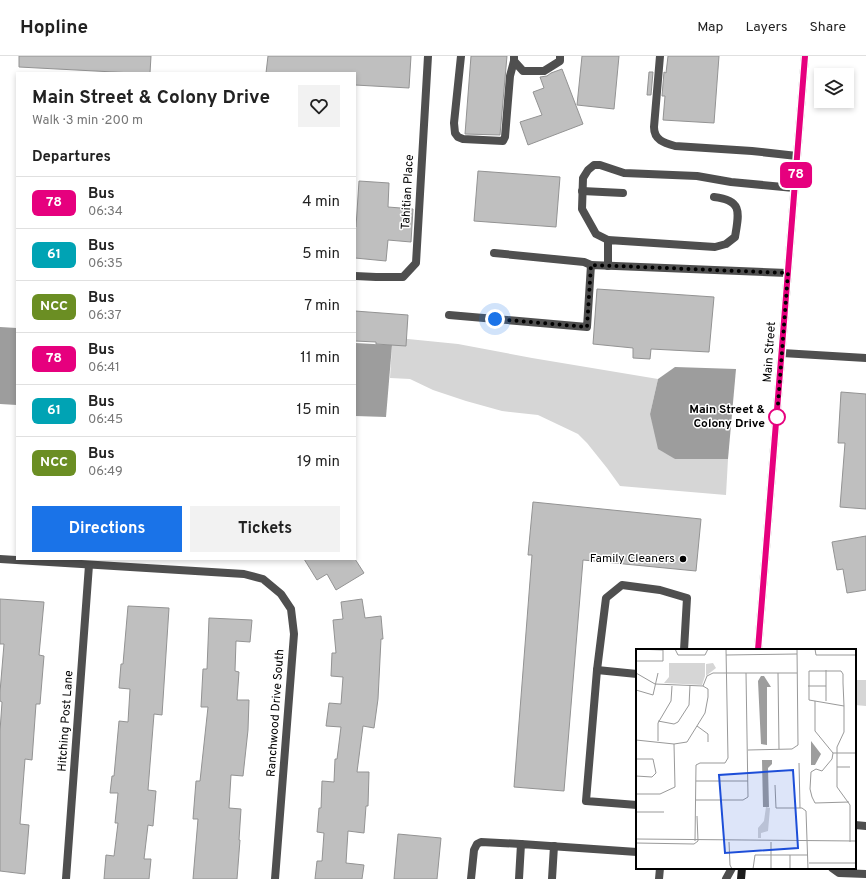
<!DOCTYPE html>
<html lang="en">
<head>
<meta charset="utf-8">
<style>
  :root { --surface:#fff; --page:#f2f2f2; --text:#222; --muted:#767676; --line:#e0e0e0; --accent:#1a73e8 }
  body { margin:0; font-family:Overpass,sans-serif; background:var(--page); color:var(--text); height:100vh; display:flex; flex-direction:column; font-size:15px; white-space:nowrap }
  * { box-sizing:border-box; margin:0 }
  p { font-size:13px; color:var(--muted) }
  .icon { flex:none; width:22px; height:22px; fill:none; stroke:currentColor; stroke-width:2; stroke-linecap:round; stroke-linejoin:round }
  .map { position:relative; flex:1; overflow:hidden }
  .drawer { position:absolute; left:16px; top:16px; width:340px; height:488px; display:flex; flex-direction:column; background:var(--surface); border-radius:0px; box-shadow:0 2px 6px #0003 }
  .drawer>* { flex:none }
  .badge { padding:0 8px; border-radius:6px; font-size:14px; line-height:26px }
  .controls { position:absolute; left:814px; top:12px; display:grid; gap:8px }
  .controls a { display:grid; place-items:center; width:40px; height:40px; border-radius:0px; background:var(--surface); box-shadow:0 2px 6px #0003; font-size:20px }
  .you { position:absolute; width:20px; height:20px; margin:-10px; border:3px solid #fff; border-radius:50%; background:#1a73e8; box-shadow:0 0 0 6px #1a73e833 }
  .map>.badge { position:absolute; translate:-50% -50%; box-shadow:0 0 0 2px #fff }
  h2 { padding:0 16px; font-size:15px; line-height:36px }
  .round { display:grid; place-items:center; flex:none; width:42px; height:42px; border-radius:0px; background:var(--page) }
  .head { display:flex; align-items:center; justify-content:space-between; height:68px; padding:0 16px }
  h1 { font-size:19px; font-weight:700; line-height:30px }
  .primary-button { display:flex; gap:8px; margin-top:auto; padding:8px 16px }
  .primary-button a { flex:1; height:46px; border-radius:0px; background:var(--accent); color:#fff; font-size:16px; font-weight:700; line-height:46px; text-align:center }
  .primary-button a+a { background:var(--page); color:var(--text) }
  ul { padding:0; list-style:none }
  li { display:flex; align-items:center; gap:12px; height:52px; padding:0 16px; border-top:1px solid var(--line) }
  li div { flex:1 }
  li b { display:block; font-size:15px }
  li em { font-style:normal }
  li .badge { min-width:44px; font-weight:700; text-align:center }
  header { display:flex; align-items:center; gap:24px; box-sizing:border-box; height:56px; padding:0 20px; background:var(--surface); border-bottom:1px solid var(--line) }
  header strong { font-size:19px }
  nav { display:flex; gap:22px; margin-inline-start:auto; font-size:14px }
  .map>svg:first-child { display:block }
</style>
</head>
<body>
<header>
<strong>Hopline</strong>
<nav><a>Map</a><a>Layers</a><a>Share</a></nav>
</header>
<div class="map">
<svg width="866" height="823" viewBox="0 0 866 823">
  <rect width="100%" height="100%" fill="#fff"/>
  <!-- green -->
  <g fill="#d6d6d6">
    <path d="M398,282L458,288L532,302L658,323L650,358L675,403H728L726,439L620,430L607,412L587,387L578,378L538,359L502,355L466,345L433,334L410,323L390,322L392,289Z"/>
    <path d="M855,624H866V650L855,649Z"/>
  </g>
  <!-- water -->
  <g fill="#9d9d9d">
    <path d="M0,271L17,272V349L0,348Z"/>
    <path d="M355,287L392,289L386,361L355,360Z"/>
    <path d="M675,311L736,313L728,403H675L658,393L650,358L658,323Z"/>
  </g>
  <!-- building -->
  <g fill="#bfbfbf" stroke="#939393">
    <path d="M19,0H151L150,17H133L19,11Z"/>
    <path d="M268,0H411L409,32L355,29V17H266Z"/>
    <path d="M471,0H507L500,79L465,78Z"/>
    <path d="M582,0H619L614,53L577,49Z"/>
    <path d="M668,0H719L714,67L663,64L665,40H662L664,16L666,17Z"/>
    <path d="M562,13L583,68L528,89L520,66L542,59L533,36L544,32L540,21L547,20L551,17Z"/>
    <path d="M649,16H653L651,39H647Z"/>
    <path d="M478,115L560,121L556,171L474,165Z"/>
    <path d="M359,125L389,127L388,151L413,153L411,186L388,184L386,205L355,202V171H356Z"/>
    <path d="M597,233L714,241L709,296L651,293L650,303L633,302V292L593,288Z"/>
    <path d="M355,255L408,259L406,290L376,288V286L355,285Z"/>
    <path d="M841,336L866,338V453L840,451L845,387H838Z"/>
    <path d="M533,446L701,463L696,515L583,504L564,735L514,731L532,499H528Z"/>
    <path d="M866,480V534L847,537L843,513L837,514L832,486Z"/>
    <path d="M304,503H355L364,517L336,534L327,518L317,524Z"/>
    <path d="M0,543L44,546L39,599L44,600L40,648H36L32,704L25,703L20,768L29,769L25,818L0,815V675L2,646L0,645V636L4,588H0Z"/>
    <path d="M362,543L365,562L381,560L383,583H381L378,643L374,672L363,670L357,716H369L368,750H366L364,777L348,775L346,807L364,809L362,823H315L317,805H322L324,777L317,776L319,752H321L322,725L334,726L335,703H337L341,671L326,670L329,647L341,648L343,621L331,620L332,597H336L333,564L343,563L341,546Z"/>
    <path d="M128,550L169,552L162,659L154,658L148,734L156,735L153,770L148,769L144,803H151L149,823H104L106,799L114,800L118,767H115L118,737H110L112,720H114L119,665L128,666L130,633L119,632L121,608H123Z"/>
    <path d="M209,562L252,564L250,586L236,585L235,615L239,616L237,644H249L248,674L243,720L231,719L229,752L241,753L239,784H240L237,823H193L198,763H193L196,725H200L208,651H201L203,613H207Z"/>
    <path d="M398,778L441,782L437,823H394Z"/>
  </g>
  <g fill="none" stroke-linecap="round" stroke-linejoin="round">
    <!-- service -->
    <g stroke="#4f4f4f" stroke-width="8">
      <path d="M461,0L454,67L455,77L458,81L463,83L503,85L505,81L510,20L514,5"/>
      <path d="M660,0L654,71C654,84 664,87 675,90L752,95L797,100"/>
      <path d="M514,1V5L523,15H544L560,5V0"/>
      <path d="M582,135L623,137"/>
      <path d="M608,184L596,178L582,153L583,122L588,114L594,109H600L624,117L697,120L731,126L794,132"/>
      <path d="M494,197L584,206L591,209"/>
      <path d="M608,210V184L715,191L726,188L735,181C739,157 743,144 714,141"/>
      <path d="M449,259L587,271L591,209L787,217"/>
      <path d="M597,614L637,618"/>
      <path d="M637,749L586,745L597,614L606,542L622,529L660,534L687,542L684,594"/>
      <path d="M832,812L839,817L866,818"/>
      <path d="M471,823L474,794L477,788L481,786L521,788"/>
      <path d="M519,823L521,788L637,796"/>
      <path d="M552,823L554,790"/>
      <path d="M659,823L660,812"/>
      <path d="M726,823L732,812"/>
    </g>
    <!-- minor -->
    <g stroke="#4f4f4f" stroke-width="8">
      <path d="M355,220L376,221H403L416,207L428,0"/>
      <path d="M782,297L866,302"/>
      <path d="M0,503L244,518L263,523L281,538L291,553L294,578L275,823"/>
      <path d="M855,769L866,770"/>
      <path d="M66,823L89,509"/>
    </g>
    <!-- secondary -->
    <g stroke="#1c1c1c" stroke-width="8">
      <path d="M758,594L805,0"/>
      <path d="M741,823L742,812"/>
    </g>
  </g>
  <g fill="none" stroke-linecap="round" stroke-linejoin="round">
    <!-- line casing -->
    <g stroke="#fff" stroke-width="9">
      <path id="line" d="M758,594L805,0"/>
    </g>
    <!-- line -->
    <use href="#line" stroke="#e6007e" stroke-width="6"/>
    <!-- walk -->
    <path stroke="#000" stroke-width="4" stroke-dasharray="0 7.2" d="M495,263L587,271L591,209L788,217L777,361"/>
  </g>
  <!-- markers -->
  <circle fill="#fff" stroke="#e6007e" stroke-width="2" cx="777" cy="361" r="8"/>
  <circle fill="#000" stroke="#fff" stroke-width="1.5" cx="683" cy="503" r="4"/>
  <g text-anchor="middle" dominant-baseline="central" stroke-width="3" stroke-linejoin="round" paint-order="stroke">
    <!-- street labels -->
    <g font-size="12" fill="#000" stroke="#fff">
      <text transform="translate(408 136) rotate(-87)">Tahitian Place</text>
      <text transform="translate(770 296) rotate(-86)">Main Street</text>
      <text transform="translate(276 657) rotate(-86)">Ranchwood Drive South</text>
      <text transform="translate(66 665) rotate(-86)">Hitching Post Lane</text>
    </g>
    <!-- stop labels -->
    <g font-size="12" font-weight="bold" fill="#000" stroke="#fff" text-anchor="end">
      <text x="765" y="354">Main Street &amp;<tspan x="765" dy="14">Colony Drive</tspan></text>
    </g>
    <!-- poi labels -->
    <g font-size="12" fill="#000" stroke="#fff" text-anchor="end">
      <text x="675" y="503">Family Cleaners</text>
    </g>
  </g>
  <!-- overview -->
  <g transform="translate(636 593)">
    <rect width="220" height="220" fill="#fff"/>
    <path d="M33,14H69V27L66,36L28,34L33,28ZM77,14L80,19L70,27V15ZM130,158L134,159L132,182L125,184V189H122V179L128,172Z" fill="#d6d6d6"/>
    <path d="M125,27H128L135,38H131V96L125,95L122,32ZM175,92L185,105L179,116H175ZM126,111H136V115L132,119L133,158H127Z" fill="#9d9d9d"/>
    <path fill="none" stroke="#999" stroke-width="1" d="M0,0L27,1M39,0L42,6H69L72,0M179,0L180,6H220M90,6L161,5M0,12H27V0M0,24L19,35L67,37L72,40V48L69,64L51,93L38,95L0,91M142,24L143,100M67,37L71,27L77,24H161M172,37H190M0,41L17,46L22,24M179,52V82L197,104M190,52V21M208,57L173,51V22H205L207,25V34L208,57V83L201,98V138L214,156V193M22,72L38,75L42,73L53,56L54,36M61,77L72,85V93M22,92V74L35,52L36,37M112,101L156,100L162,96L161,0M197,104L196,110L186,122L180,120L175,123L174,140L176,148L179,154L213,153M197,104H220M0,110H17L20,124L16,128L0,127M163,114L164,159M201,118H214M60,132H112M139,136L140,159H166L170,162L172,220M0,145H24L39,138L38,95M60,151H107L112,148L110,24M0,163H28M61,167L62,192M0,190L220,192M59,192L60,116L64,114H89L92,109L90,0M93,193L94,216L96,220M135,193V220M0,194L58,195L62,192M154,206V220M173,214H220M117,220L119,206H172"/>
    <path fill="#1d4ed8" fill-opacity="0.15" stroke="#1d4ed8" stroke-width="2" d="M157,121L162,199L89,204L83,126Z"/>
    <rect width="220" height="220" fill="none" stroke="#000" stroke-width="2"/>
  </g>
</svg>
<div class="controls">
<a><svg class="icon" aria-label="layers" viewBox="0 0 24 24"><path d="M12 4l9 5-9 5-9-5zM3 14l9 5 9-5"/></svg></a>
</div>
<div class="you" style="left:495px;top:263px"></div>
<b class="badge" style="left:796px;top:119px;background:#e6007e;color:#fff">78</b>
<section class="drawer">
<div class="head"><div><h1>Main Street &amp; Colony Drive</h1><p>Walk · 3 min · 200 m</p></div><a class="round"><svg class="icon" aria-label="heart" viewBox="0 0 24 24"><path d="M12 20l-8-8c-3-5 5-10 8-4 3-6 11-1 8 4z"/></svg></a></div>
<h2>Departures</h2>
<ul>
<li><span class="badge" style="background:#e6007e;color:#fff">78</span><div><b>Bus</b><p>06:34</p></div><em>4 min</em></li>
<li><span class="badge" style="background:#00a3b4;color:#fff">61</span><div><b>Bus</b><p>06:35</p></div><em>5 min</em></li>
<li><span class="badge" style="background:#6b8e23;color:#fff">NCC</span><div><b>Bus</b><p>06:37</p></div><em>7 min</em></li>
<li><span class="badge" style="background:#e6007e;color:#fff">78</span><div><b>Bus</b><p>06:41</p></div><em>11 min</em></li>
<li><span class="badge" style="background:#00a3b4;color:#fff">61</span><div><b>Bus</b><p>06:45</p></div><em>15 min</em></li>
<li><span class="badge" style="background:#6b8e23;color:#fff">NCC</span><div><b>Bus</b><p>06:49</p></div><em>19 min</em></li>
</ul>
<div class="primary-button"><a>Directions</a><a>Tickets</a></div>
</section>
</div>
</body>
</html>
